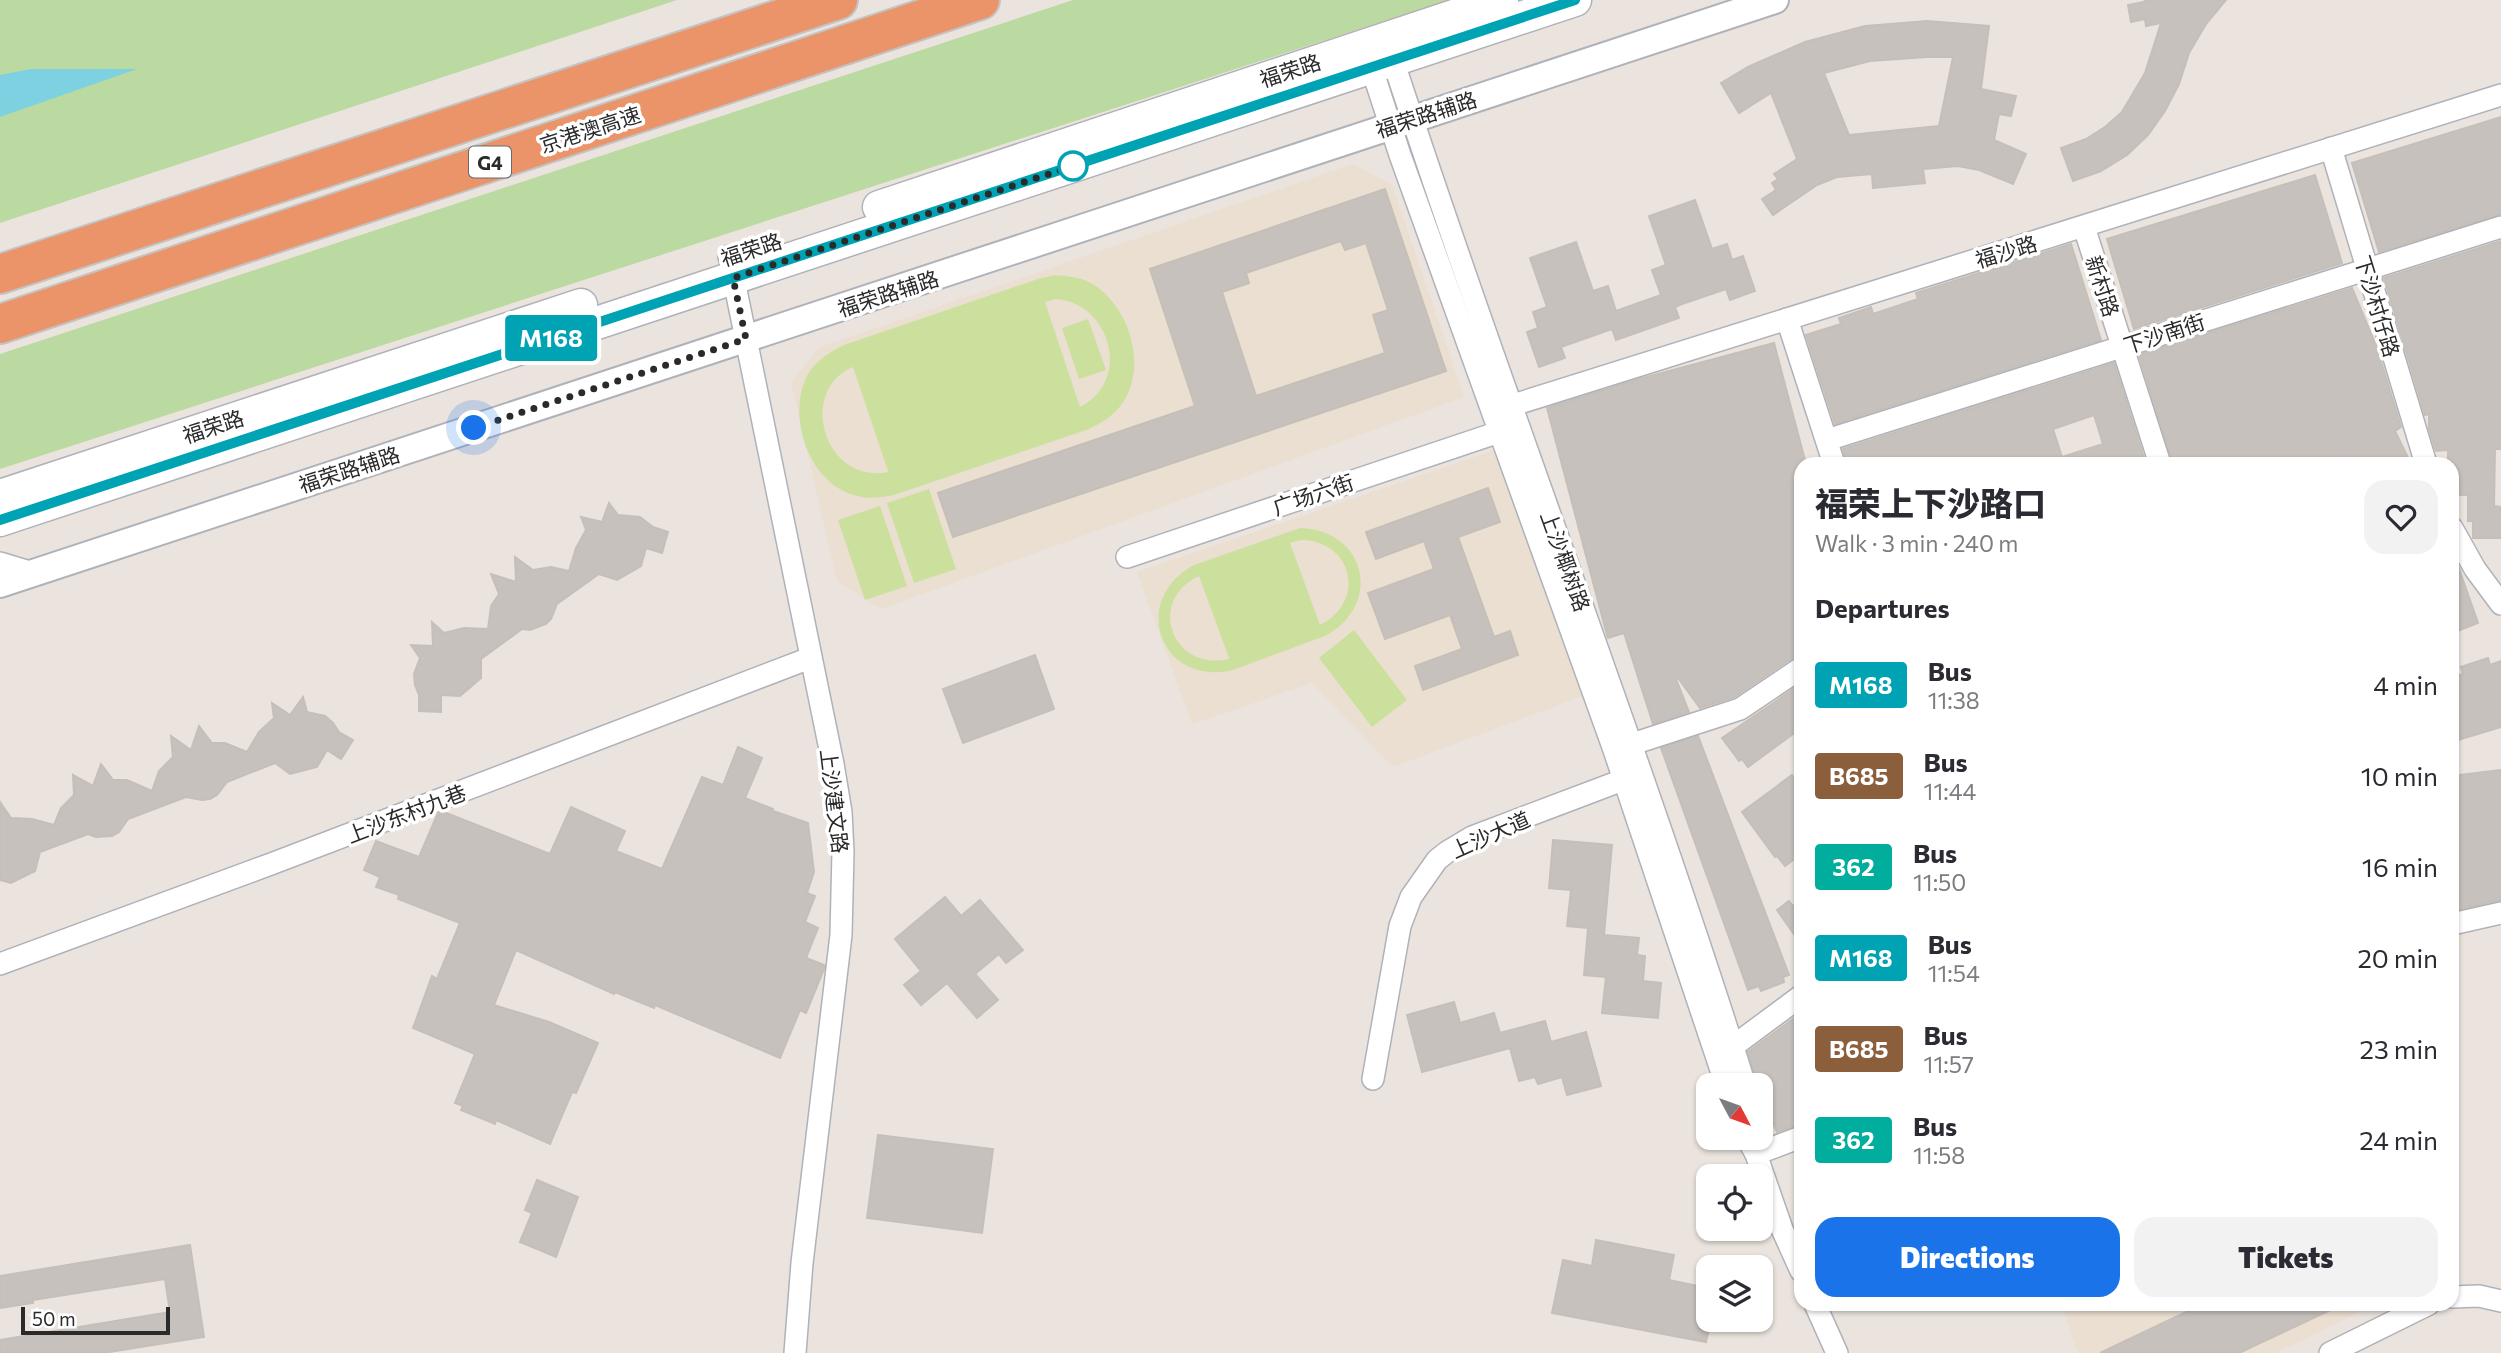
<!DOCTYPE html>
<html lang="en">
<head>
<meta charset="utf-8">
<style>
  :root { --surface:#fff; --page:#f2f2f3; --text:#2b2b33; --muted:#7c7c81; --accent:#1a73e8 }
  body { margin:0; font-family:Commissioner,"Noto Sans SC",sans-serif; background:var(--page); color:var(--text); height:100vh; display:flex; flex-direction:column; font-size:26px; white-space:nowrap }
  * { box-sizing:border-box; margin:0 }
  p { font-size:23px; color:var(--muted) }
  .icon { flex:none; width:38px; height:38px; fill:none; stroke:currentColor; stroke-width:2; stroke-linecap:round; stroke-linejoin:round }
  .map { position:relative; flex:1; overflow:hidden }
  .details { position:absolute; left:1794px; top:457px; width:665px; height:854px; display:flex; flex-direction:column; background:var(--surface); border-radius:21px; box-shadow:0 2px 5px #0004 }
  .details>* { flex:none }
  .badge { padding:0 14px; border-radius:5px; font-size:24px; line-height:46px }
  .needle { width:46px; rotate:131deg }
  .buttons { position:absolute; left:1696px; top:1073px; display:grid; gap:14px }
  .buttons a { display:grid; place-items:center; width:77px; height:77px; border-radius:14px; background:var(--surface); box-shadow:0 2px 5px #0004; font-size:35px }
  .scale { position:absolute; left:21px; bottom:18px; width:149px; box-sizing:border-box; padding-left:7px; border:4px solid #2a2a2a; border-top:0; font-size:19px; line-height:24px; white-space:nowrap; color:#2a2a2a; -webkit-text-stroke:5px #fff; paint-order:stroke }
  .you { position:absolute; width:35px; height:35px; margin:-18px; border:5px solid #fff; border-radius:50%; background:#1a73e8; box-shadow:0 0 0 10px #1a73e833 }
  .map>.badge { position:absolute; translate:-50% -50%; box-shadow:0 0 0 4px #fff }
  h2 { padding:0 21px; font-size:26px; line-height:63px }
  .round { display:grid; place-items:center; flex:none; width:74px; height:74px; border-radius:21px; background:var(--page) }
  .overview { display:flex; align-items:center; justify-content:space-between; height:119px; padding:0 21px }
  h1 { font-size:33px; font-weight:800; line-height:52px }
  .primary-button { display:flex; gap:14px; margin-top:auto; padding:14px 21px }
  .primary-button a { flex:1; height:80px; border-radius:21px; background:var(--accent); color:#fff; font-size:28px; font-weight:800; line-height:80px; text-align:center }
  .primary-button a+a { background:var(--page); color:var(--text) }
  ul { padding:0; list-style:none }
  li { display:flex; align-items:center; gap:21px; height:91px; padding:0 21px }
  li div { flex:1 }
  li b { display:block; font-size:26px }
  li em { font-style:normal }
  li .badge { min-width:77px; font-weight:700; text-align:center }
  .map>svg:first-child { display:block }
</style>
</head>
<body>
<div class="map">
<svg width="2501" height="1353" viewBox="0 0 2501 1353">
  <rect width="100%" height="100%" fill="#ebe4de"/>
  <!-- education -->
  <g fill="#eadfd0">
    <path d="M1353,164L1392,185L1464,397L881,609L837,581L791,382L818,348Z"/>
    <path d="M1495,450L1588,694L1393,767L1312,683L1192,724L1137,572Z"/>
    <path d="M2061,1304H2375L2276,1353H2078Z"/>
  </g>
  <!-- green -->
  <g fill="#bbdaa1">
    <path d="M0,0H677L0,223Z"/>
    <path d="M1073,0H1449L0,469V354Z"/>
  </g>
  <!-- pitch -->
  <g fill="#cce09e" fill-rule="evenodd">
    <path d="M1055,275C1067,276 1080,277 1091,283C1132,307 1151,375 1116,411C1108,419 1099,424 1089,429L894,495C883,497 873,499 862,497C813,490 787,424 805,380C812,363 828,353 844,345L1038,279ZM1056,299C1111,303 1132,381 1080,407L1045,302ZM853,367L888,471V472C824,485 797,390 853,367Z"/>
    <path d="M1088,319L1106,370L1079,379L1062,328Z"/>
    <path d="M929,489L956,569L914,583L887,503Z"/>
    <path d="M880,506L907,586L865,600L838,520Z"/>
    <path d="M1300,528C1367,530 1383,605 1325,636L1233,670C1160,687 1129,600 1194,565ZM1301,540C1353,541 1367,601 1320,625L1290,543ZM1199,576L1229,658V659C1172,672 1146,601 1199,576Z"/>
    <path d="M1354,630L1407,700L1372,727L1319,658Z"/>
  </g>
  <!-- water -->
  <path fill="#7ed1e0" d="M31,69H137L0,117V75Z"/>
  <!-- building -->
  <g fill="#c6c1bd" stroke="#c6bfb8" stroke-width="2" fill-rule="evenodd">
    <path d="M2145,0H2226L2206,24L2189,53L2179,84L2165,111L2148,135L2127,155L2101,171L2073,181L2061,148L2086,139L2105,127L2122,112L2145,73L2161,23L2146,26L2145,19L2131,22L2128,5L2144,2Z"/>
    <path d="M1927,21L1989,26L1981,89L2016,96L2011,116L1999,114L1994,140L2026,154L2013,184L1979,170L1958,166L1923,169L1925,183L1873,188L1872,174L1837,177L1817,185L1773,215L1762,199L1776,190L1772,183L1778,179L1774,174L1797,159L1771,93L1739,113L1721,83L1748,67L1805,42L1865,26ZM1927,57H1953L1939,126L1849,135L1824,73L1870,61Z"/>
    <path d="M2501,117V214L2379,252L2352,163Z"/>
    <path d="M2315,175L2342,263L2134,329L2107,239Z"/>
    <path d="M1385,189L1446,371L953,537L938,493L1195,406L1150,269ZM1341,241L1345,250L1366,243L1388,310L1373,315L1385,353L1256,396L1222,292L1249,283L1246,273Z"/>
    <path d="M1695,200L1712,249L1727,244L1732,260L1743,256L1755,291L1730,300L1726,289L1682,304L1675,307L1679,318L1616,340L1612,329L1561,347L1565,358L1539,367L1527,332L1538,328L1533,312L1547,307L1530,258L1576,242L1593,291L1608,286L1616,311L1661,295L1652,270L1666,265L1649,216Z"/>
    <path d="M2501,241V449H2495L2494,506L2501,507V538H2473V521H2468V495H2455L2456,473H2452V464H2448V450L2436,451L2429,429V414L2425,415L2384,278Z"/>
    <path d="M2071,244L2101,340L1835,424L1806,335L1841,324L1839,318L1871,307L1873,314L1918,299L1916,293Z"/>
    <path d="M2352,288L2377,348L2401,427L2395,431L2411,464H2343L2341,458L2330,464H2173L2139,355Z"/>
    <path d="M1774,343L1806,464H1801V655L1794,657L1734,697L1700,708L1678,678L1676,679L1689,712L1653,724L1624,633L1608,638L1607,635L1547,408L1639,379Z"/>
    <path d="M2114,363L2146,464H1847L1843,449ZM2094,415L2103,444L2062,457L2053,429Z"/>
    <path d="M1488,488L1500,522L1458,537L1494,637L1510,631L1518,655L1423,690L1415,666L1462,649L1450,615L1385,639L1368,593L1434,569L1424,541L1376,559L1366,532Z"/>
    <path d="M609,503L618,515L640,517L653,527L668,532L662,553L646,548L641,566L617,580L599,574L557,604L551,619L546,624L530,630L522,629L481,659V678L460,696L441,695V712L419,711V695L415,685L414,674L420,658L411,645L433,646L432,622L444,633L464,628L488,629L491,606L499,594L491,574L516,582L515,557L533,570L551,567L569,571L576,548L586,530L581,517L602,522Z"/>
    <path d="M2452,555L2458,566L2478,623L2452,633Z"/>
    <path d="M1035,655L1054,709L963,743L943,689Z"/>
    <path d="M2488,658L2490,665L2501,661V727L2452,742V677L2463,674L2461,667Z"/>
    <path d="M1801,684V728L1748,767L1742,759L1739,761L1722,738Z"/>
    <path d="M303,697L307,712L325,716L333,723L339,732L353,740L341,759L327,750L317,767L290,774L275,763L227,782L217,795L210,799L202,800L186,797L128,819L119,832L112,836L96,837L88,834L40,852L35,871L11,883L0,880V802L11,818L32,819L54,825L61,808L74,795L73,775L93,786L101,764L113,780H127L152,791L159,771L173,757L171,736L191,750L199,726L212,743H225L247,752L259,732L274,718L272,703L290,715Z"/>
    <path d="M1698,736L1789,975L1783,977L1784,982L1761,991L1759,986L1748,990L1661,748Z"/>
    <path d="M738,747L762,758L745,798L773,809V811L808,823L814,872L807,893L815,896L805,922L818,928L806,958L824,965V969L806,1013L800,1010L780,1058L655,1005L654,1008L615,992L614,994L516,950L494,1005L549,1022L598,1043L576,1093L572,1092L550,1144L496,1120L495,1124L461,1110L463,1106L455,1103L475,1054L413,1028L432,976L437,979L460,923L398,899L399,895L376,887L380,877L364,870L376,841L419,857L437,815L444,812L550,854L571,807L625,831L616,851L662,869L702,777L723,785Z"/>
    <path d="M2501,770V900L2452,911V776Z"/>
    <path d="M1792,775L1801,787V854L1785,866L1777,856L1775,857L1742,812Z"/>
    <path d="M1553,840L1612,845L1604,935L1639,938L1637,955L1645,956L1643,981L1661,983L1658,1018L1602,1013L1606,977L1584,975L1588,928L1567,926L1571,890L1549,888Z"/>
    <path d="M945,897L961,916L980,900L1023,950L1006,963L999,954L975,974L998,1000L977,1018L947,983L921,1005L904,985L921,971L895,939Z"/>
    <path d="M1789,901L1793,906L1801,901V944L1777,910Z"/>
    <path d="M1454,1002L1460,1023L1494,1013L1500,1033L1545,1021L1551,1042L1586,1032L1601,1086L1567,1095L1562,1077L1538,1084L1535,1077L1519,1081L1510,1048L1422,1072L1407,1015Z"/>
    <path d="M1801,1013V1124L1777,1132L1760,1094V1085H1758L1748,1052Z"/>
    <path d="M878,1135L993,1149L982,1233L867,1218Z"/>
    <path d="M537,1180L578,1197L556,1257L520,1242L532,1213L525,1210Z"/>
    <path d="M1596,1240L1674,1255L1669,1280L1708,1288V1320H1711L1706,1342L1552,1313L1563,1260L1592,1266Z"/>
    <path d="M190,1245L204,1337L103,1353H0V1340L170,1312L165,1279L33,1300V1303L0,1308V1276Z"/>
    <path d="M2203,1304H2343L2239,1353H2100Z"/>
  </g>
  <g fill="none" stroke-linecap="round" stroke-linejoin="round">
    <!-- minor casing -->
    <g stroke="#afb2b9" stroke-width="24">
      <g id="minor">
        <path d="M1389,48C1502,395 1635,736 1745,1085"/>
        <path d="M1368,57L1400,155L1614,750L1726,1085"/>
        <path d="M2331,148L2426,464"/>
        <path d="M2084,227L2160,464"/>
        <path d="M729,256L833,764L841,812L843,852L841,935L802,1263L795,1353"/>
        <path d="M1787,319L1834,464"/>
        <path d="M1510,406L2501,95"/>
        <path d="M1827,440L2501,227"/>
        <path d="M2452,528L2475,569L2501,604"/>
        <path d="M1127,557L1499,432"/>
        <path d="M0,563L33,573"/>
        <path d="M1620,748L1740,709L1801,668"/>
        <path d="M2452,924L2501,913"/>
        <path d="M0,964L271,864L810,658"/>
        <path d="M1724,1053L1801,996"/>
        <path d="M1373,1079L1400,926L1411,897L1437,860L1447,852L1472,837L1636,775"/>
        <path d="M1747,1138L1756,1154L1782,1229L1801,1271"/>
        <path d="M1756,1154L1801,1137"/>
        <path d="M2452,1297L2479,1296L2501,1301"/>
        <path d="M1815,1304L1837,1353"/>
        <path d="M2330,1353L2429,1304"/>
      </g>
    </g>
    <!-- tertiary casing -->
    <g stroke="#afb2b9" stroke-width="30">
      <path id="tertiary" d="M0,584L1775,0"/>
    </g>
    <!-- secondary casing -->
    <g stroke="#afb2b9" stroke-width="35">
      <g id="secondary">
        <path d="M879,207L1502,0"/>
        <path d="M0,496L581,305"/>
        <path d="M0,520L1575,0"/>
      </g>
    </g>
    <!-- motorway casing -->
    <g stroke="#c3c3c3" stroke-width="42">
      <g id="motorway">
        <path d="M0,274L838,0"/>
        <path d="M0,324L980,0"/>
      </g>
    </g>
    <!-- minor -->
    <use href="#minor" stroke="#fff" stroke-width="21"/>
    <!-- tertiary -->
    <use href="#tertiary" stroke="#fff" stroke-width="26"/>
    <!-- secondary -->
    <use href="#secondary" stroke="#fff" stroke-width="32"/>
    <!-- motorway -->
    <use href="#motorway" stroke="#eb9369" stroke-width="38"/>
  </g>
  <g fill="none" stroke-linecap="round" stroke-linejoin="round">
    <!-- line casing -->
    <g stroke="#fff" stroke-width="16">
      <path id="line" d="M0,520L1575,0"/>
    </g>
    <!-- line -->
    <use href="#line" stroke="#00a3b4" stroke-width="10"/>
    <!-- walk -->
    <path stroke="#2a2a2a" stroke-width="7" stroke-dasharray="0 12.6" d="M474,428L746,339L733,278L1073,166"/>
  </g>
  <!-- markers -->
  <circle fill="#fff" stroke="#00a3b4" stroke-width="3.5" cx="1073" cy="166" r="14"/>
  <g text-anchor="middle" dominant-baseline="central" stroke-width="7" stroke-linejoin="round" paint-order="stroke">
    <!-- shield labels -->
    <rect fill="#fff" stroke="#6a6a6a" stroke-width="2" x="469" y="146.5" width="42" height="31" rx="5"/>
    <g font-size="19" font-weight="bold" fill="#2a2a2a">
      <text x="490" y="162">G4</text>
    </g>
    <!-- street labels -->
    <g font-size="21" fill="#2a2a2a" stroke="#fff">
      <text transform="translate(1290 70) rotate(-18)">福荣路</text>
      <text transform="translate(1426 114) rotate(-18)">福荣路辅路</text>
      <text transform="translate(590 129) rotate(-18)">京港澳高速</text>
      <text transform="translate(751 249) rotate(-18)">福荣路</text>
      <text transform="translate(2006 251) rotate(-17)">福沙路</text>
      <text transform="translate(2103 286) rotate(72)">新村路</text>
      <text transform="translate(888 293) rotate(-18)">福荣路辅路</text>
      <text transform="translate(2378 306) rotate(73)">下沙村仔路</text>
      <text transform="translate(2164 333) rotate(-18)">下沙南街</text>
      <text transform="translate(213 426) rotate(-18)">福荣路</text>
      <text transform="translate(349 469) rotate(-18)">福荣路辅路</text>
      <text transform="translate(1313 494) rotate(-19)">广场六街</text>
      <text transform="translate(1566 561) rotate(70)">上沙椰树路</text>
      <text transform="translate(835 801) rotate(83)">上沙建文路</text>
      <text transform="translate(406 813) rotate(-21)">上沙东村九巷</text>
      <text transform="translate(1490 834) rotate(-24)">上沙大道</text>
    </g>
  </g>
</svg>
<div class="buttons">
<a><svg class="needle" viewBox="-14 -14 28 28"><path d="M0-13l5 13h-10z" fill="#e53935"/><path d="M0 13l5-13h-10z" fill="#7c7c81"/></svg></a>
<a><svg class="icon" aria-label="locate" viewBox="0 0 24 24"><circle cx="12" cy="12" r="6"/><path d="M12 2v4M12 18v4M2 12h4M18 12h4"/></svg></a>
<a><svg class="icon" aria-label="layers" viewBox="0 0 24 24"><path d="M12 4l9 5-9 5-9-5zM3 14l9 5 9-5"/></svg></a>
</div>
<div class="scale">50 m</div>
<div class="you" style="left:474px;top:428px"></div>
<b class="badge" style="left:551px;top:338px;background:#00a3b4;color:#fff">M168</b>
<section class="details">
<div class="overview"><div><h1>福荣上下沙路口</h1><p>Walk · 3 min · 240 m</p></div><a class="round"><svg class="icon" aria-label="heart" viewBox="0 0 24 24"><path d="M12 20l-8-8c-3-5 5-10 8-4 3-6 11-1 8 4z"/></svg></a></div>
<h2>Departures</h2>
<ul>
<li><span class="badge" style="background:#00a3b4;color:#fff">M168</span><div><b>Bus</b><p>11:38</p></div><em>4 min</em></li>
<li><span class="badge" style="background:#8b5e3c;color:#fff">B685</span><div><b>Bus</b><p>11:44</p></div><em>10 min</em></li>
<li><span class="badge" style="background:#01ad9c;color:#fff">362</span><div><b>Bus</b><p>11:50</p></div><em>16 min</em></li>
<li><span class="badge" style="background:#00a3b4;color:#fff">M168</span><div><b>Bus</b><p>11:54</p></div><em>20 min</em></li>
<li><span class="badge" style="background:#8b5e3c;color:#fff">B685</span><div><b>Bus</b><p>11:57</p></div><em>23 min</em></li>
<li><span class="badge" style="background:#01ad9c;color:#fff">362</span><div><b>Bus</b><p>11:58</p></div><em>24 min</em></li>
</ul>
<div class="primary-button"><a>Directions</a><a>Tickets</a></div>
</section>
</div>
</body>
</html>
